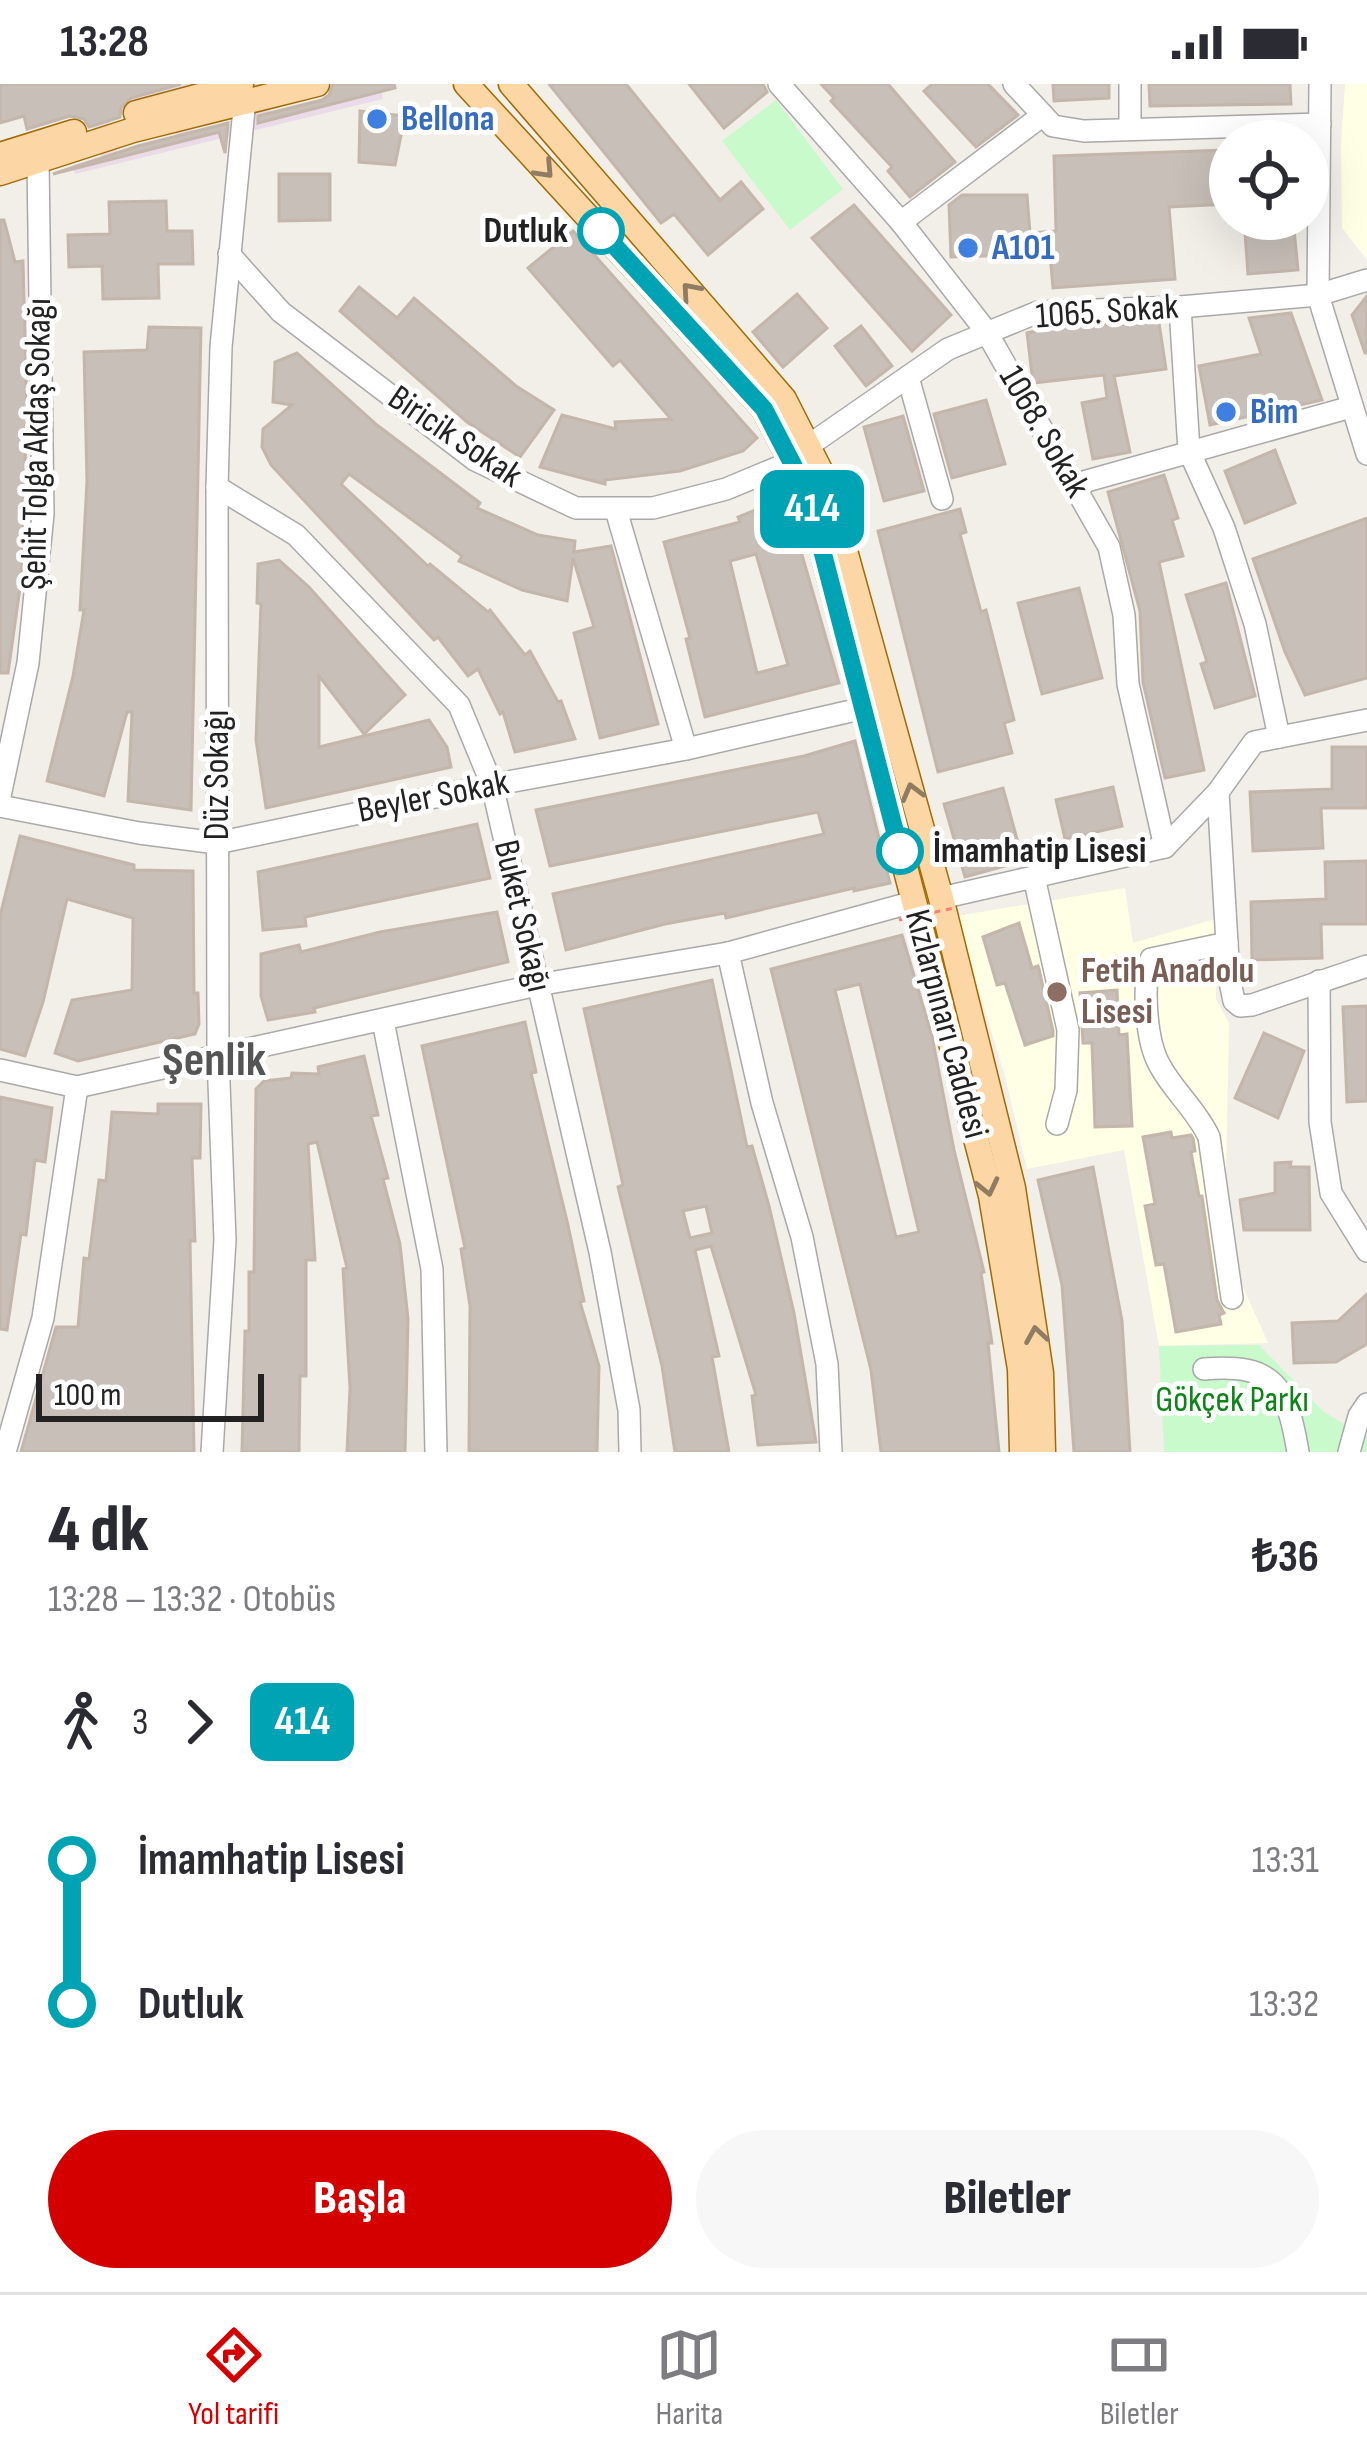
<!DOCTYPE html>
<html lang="tr">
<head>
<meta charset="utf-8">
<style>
  :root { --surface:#fff; --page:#f7f7f7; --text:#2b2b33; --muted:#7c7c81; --line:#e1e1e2; --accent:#d40000 }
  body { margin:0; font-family:"Sofia Sans Condensed",sans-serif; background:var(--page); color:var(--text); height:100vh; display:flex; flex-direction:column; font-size:45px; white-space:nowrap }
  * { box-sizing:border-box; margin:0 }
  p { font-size:39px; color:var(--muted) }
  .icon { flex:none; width:66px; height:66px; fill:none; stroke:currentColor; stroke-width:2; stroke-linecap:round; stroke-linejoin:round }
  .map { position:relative; height:1368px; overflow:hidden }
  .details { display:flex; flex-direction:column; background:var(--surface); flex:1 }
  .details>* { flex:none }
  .badge { padding:0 24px; border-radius:18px; font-size:42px; line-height:78px }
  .fabs { position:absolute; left:1209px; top:36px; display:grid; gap:24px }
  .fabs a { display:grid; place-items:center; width:120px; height:120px; border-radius:50%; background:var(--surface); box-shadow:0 12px 48px #0002; font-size:60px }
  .scale { position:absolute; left:36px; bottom:30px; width:228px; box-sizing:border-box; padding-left:12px; border:6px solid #222; border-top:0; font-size:33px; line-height:42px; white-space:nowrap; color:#222; -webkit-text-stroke:9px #fff; paint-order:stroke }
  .map>.badge { position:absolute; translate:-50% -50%; box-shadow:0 0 0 6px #fff }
  .legs { display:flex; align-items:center; gap:18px; height:132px; padding:0 48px; font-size:39px }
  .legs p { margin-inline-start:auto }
  .headline { display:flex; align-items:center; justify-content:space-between; height:204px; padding:0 48px }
  h1 { font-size:66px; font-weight:800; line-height:90px }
  .action { display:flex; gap:24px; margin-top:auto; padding:24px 48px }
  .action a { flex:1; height:138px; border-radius:72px; background:var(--accent); color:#fff; font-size:48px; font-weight:800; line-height:138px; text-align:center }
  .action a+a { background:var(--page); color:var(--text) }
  ul { padding:0 48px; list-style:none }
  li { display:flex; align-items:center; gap:42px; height:144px; font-size:45px }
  li i { display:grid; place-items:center; width:18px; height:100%; margin:0 15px; background:currentColor }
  li i::after { content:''; width:30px; height:30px; margin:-15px; border:9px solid; border-radius:50%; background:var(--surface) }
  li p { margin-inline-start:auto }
  li:first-child i { background:linear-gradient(#0000 50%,currentColor 0) }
  li:last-child i { background:linear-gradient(currentColor 50%,#0000 0) }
  .status { display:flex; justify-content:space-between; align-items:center; height:84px; padding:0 60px; background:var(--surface); direction:ltr }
  .status svg { height:33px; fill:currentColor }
  .tabs { display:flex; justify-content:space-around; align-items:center; height:168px; border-top:3px solid var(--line); background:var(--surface); font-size:33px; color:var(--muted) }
  .tabs a { display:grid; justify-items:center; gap:6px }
  .tabs .active { color:var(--accent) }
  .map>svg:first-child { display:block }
</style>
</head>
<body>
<div class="status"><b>13:28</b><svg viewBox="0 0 49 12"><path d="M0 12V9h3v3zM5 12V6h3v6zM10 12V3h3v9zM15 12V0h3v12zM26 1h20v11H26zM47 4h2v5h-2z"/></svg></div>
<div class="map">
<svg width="1367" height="1368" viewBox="0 0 1367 1368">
  <rect width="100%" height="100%" fill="#f2efe9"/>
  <!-- education -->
  <g fill="#ffffe5">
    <path d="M1345,0H1367V176L1342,144L1341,60Z"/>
    <path d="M1125,804L1133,859L1215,835L1216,915L1229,939L1226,1090L1239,1194L1268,1259L1159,1262L1124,1066L1027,1085L1005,993L957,832Z"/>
  </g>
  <!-- railway -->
  <path fill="#ebdbe8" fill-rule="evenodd" d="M156,0H197L182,4L194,51L253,36L246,0H263L271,31L335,16L331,0L381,5L383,15L75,90L73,81L101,73L89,27ZM166,8L177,55L118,70L106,23Z"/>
  <!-- park -->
  <g fill="#c8facc">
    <path d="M776,16L843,105L790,146L722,57Z"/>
    <path d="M1259,1261L1324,1328L1367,1354V1368H1164L1159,1262Z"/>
  </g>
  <!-- building -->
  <g fill="#c7bfb8" stroke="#c4b6ab" stroke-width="3" fill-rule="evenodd">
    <path d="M0,0H181L131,14L121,24L120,33L89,43L84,35L70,32L27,45L24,32L0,39Z"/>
    <path d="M333,0H394L395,4L258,39V32L322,16L329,11Z"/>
    <path d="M549,0H626L720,116L741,98L763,125L708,171L674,130L661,139Z"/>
    <path d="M689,0H763L767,8L724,44Z"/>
    <path d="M821,0H888L955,78L910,113L888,87L892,83L831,17L834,14Z"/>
    <path d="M932,0H988L1018,31L976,63L924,7Z"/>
    <path d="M1053,0H1109V14L1054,17Z"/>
    <path d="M1149,0H1290L1291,20L1150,22Z"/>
    <path d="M360,27L405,32L395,81L359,78Z"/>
    <path d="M228,39L225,69L219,48L53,90L138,62Z"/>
    <path d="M1226,66L1229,120L1169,123L1175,195L1053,204L1050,170L951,173L949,121L962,111H1027L1030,149L1056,147L1054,72Z"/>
    <path d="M279,90H330V136L279,137Z"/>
    <path d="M166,117L167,147H192L193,180H158L159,214L103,215L102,182L69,183L68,151L110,150L109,118Z"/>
    <path d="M854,121L951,231L912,267L812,154Z"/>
    <path d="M1244,135H1293L1298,186L1248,190Z"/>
    <path d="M0,136H4L15,178L23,177L27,326L21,497L8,589H0Z"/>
    <path d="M573,147L757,354L743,367L680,387L605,396V400L540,383L562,331L616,345L615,338L671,335L620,276L613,282L528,184Z"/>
    <path d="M359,203L397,234L414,214L516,302L554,326L520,373L467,338L340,227Z"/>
    <path d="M797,210L827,244L783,283L753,248Z"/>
    <path d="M1367,212V269H1365L1352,231Z"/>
    <path d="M1291,229L1322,316L1210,341L1199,282L1261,270L1249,234Z"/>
    <path d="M1159,239L1166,285L1114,292L1130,368L1093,375L1082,319L1107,314L1104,291L1033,299L1027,249L1056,242Z"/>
    <path d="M861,242L892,282L866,302L835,262Z"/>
    <path d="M149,243L201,244L191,726L128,717L132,628H127L104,712L47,697L73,592L84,526H80L87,397L84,268L147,266Z"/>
    <path d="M297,269L377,341L480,419L477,424L538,451L575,457L574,468L611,462L658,640L600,654L574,549L594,543L573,474L567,517L522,506L459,477L462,472L349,390L341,400L428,482L430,480L488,528L490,526L525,571L530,567L558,618L561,617L575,655L515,668L503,628L500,630L478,585L468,592L438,553L434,556L271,381L262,363L263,345L292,321L273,318L275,278Z"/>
    <path d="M986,316L1005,380L952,394L934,330Z"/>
    <path d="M903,332L924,407L884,417L864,343Z"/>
    <path d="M1275,366L1295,419L1245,439L1225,387Z"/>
    <path d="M1164,391L1178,434L1172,436L1183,472L1159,478L1204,686L1165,694L1143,598L1140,527L1108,408Z"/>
    <path d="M788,413L798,437L803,456L798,457L839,599L705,633L686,555L690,554L664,458L740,438L738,433ZM756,470L788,581L757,589L730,477Z"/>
    <path d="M960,425L966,448L960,450L981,528L986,526L1014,636L1004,639L1012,669L938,688L878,447Z"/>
    <path d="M1367,434V594L1305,611L1285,568L1253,475Z"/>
    <path d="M279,476L309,503L405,611L364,650L319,592V663L429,636L447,663L451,683L266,724L256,656L261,520L257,519L258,480Z"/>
    <path d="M1226,499L1255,612L1215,624L1201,580L1207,578L1186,511Z"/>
    <path d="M1079,504L1102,594L1042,610L1018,519Z"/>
    <path d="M855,657L890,799L854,807V804L726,834L725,829L665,840L566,866L553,810L824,750L818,728L550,782L536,726L804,672Z"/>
    <path d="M1332,663H1367V724H1321L1323,764L1253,767L1250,708L1332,705Z"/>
    <path d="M1113,703L1122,742L1065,755L1056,716Z"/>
    <path d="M1003,704L1023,777L965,793L944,720Z"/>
    <path d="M477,740L490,794L305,833L306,842L263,846L258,788Z"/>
    <path d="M20,752L134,781V786L193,787L194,909H198L199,940L195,950L78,977L55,969L72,916L132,906L133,834L67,815L43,918L25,972L0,965V832Z"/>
    <path d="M1367,777V840H1321L1322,874L1252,876L1251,818L1326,815L1325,778Z"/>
    <path d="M497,828L508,878L314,924L315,928L268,936L261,912V870L299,861L301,868L380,848Z"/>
    <path d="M1019,839L1032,884L1038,882L1039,885L1053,947V952L1025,961L1005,899L997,901L983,853Z"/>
    <path d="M902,851L932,952L954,1066L984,1188L981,1189L992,1259H988L999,1368H881L871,1286L771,885ZM860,900L919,1148L896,1153L835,906Z"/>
    <path d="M712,896L747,1063L752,1062L769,1122L794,1229L816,1358L758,1361L752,1312L756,1311L711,1162L695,1166L719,1272L712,1273L729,1368H675L662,1282L618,1103L623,1101L584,925ZM706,1122L712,1149L690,1154L683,1127Z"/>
    <path d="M1117,906L1119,951L1127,950L1132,1042L1095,1043L1092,959H1083L1080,909Z"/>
    <path d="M1367,922V1017L1347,1018L1343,923Z"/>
    <path d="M525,938L536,988L531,989L568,1141L584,1217L580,1218L599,1282L597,1368H469L470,1222L461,1165L465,1164L422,962Z"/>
    <path d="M1264,949L1304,967L1278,1034L1235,1014Z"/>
    <path d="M364,972L378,1031L371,1032L388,1094L383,1095L400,1160L408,1235L405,1368H347L350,1304L343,1185L347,1184L317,1058L308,1060L315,1176H306V1292H300L299,1368H242L245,1247H249V1188H254L256,1005L264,997L291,994L292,989L319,990L318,983Z"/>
    <path d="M0,1013L52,1024L45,1078L35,1076L26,1151L21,1150L7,1246L0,1245Z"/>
    <path d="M158,1020H201L200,1074H192L195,1157H190L194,1368H21L56,1243H78L84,1174L89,1175L99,1096L106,1097L112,1028L158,1030Z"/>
    <path d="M1171,1048L1172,1054L1191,1051L1193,1054L1195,1067L1191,1068L1199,1112H1202L1217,1216L1224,1229L1219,1231L1221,1240L1176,1248L1164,1180L1156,1181L1145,1122L1155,1120L1143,1053Z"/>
    <path d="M1291,1078L1290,1083H1309L1310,1146H1244L1240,1116L1275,1109V1079Z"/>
    <path d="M1093,1083L1122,1237L1130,1368H1074L1062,1201L1038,1096Z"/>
    <path d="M1367,1210V1260L1336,1278L1294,1279L1292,1239L1338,1237Z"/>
  </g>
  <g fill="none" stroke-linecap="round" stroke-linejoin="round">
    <!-- minor casing -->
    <g stroke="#a9a9a9" stroke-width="24">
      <g id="minor">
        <path d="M779,0L901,138L986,247L1109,463L1124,531L1128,600L1165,763"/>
        <path d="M1014,0L1053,42L1084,47L1320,40"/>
        <path d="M1130,0V45"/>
        <path d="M1320,0L1318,211L1367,370"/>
        <path d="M901,138L1043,31"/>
        <path d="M229,170L281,228L475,376L576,424H653L726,405L791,378"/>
        <path d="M1180,223L1189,367L1224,444L1255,540L1279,653"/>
        <path d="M908,293L942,415"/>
        <path d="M808,362L948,265L1038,228L1180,223L1318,211L1367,196"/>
        <path d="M1076,400L1351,323"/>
        <path d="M217,403L296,451L459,621L492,701L600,1168L629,1326L630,1368"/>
        <path d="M616,426L686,665"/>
        <path d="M1218,708L1229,893L1234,917L1240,922L1252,921L1367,882"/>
        <path d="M0,712L28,579L43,430L38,77"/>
        <path d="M0,722L139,749L217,759L492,701L686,665L864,624"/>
        <path d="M1034,793L1068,946L1066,1006L1057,1040"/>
        <path d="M941,814L1165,763L1218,708L1254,658L1367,636"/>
        <path d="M1227,859L1151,875C1142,900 1146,956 1159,980C1173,1007 1196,1025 1209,1053L1232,1214"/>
        <path d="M728,869L762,1019L802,1153L827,1280L831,1368"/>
        <path d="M1319,897L1320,1038L1331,1109L1367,1167"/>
        <path d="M383,937L432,1185L436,1368"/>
        <path d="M0,986L77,1003L537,901L728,869L913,818"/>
        <path d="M1204,1285C1275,1279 1287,1303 1298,1368"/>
        <path d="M5,1368L43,1234L77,1003"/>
        <path d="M212,1368L225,1156L218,973L217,403L221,263L245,15"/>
        <path d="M1349,1368L1359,1332L1367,1320"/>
      </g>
    </g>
    <!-- major casing -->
    <g stroke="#a06b00" stroke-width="27">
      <g id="major">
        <path d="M466,0L764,325L807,408L991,1112L1020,1285L1022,1368"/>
        <path d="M511,0L784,315L826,398L941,814L1013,1104L1041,1289L1043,1368"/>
        <path d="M136,29L241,1"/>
        <path d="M0,71L74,48"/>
        <path d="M0,89L133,46L317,0"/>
      </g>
    </g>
    <!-- minor -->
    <use href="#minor" stroke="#fff" stroke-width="21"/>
    <!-- major -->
    <use href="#major" stroke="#fcd6a4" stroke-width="24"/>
    <!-- path-bridge -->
    <path stroke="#fa8072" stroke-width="3" stroke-dasharray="6 6" stroke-linecap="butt" d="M899,836L954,824"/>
  </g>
  <!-- one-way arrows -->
  <defs><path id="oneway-chevron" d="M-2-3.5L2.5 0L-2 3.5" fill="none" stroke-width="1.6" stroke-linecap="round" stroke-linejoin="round" transform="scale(3)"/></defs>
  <g stroke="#8f7c63">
    <use href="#oneway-chevron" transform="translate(545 86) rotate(47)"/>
    <use href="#oneway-chevron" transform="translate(690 207) rotate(-131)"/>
    <use href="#oneway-chevron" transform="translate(912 708) rotate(-105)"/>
    <use href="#oneway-chevron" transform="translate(988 1103) rotate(77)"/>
    <use href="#oneway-chevron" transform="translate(1036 1251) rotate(-99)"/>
  </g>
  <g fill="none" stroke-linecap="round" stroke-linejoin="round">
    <!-- line-1 casing -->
    <g stroke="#fff" stroke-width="27">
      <path id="line-1" d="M601,147L764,325L807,408L900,767"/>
    </g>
    <!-- line-1 -->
    <use href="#line-1" stroke="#00a3b4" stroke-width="18"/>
  </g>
  <!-- markers -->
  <g fill="#3f7fe0" stroke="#fff" stroke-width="4.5">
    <circle cx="377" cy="35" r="12"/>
    <circle cx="968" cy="164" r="12"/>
    <circle cx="1226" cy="328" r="12"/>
  </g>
  <g fill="#fff" stroke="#00a3b4" stroke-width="6">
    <circle cx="601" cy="147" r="21"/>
    <circle cx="900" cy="767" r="21"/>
  </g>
  <circle fill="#8d6e63" stroke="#fff" stroke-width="4.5" cx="1057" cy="908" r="12"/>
  <g text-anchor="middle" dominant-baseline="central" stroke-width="10" stroke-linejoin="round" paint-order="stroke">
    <!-- shop labels -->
    <g font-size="36" font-weight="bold" fill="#366cbe" stroke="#fff" text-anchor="start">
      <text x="401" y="35">Bellona</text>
      <text x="992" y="164">A101</text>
      <text x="1250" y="328">Bim</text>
    </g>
    <!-- stop labels -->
    <g font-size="36" font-weight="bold" fill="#222" stroke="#fff" text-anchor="end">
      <text x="568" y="147">Dutluk</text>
      <text x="933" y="767" text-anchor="start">İmamhatip Lisesi</text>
    </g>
    <!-- street labels -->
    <g font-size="36" fill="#222" stroke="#fff">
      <text transform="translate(1107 228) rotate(-4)">1065. Sokak</text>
      <text transform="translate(1044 348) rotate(60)">1068. Sokak</text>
      <text transform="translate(455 353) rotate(34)">Biricik Sokak</text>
      <text transform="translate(37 360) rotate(-89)">Şehit Tolga Akdaş Sokağı</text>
      <text transform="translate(217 691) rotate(-90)">Düz Sokağı</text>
      <text transform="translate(433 713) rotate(-11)">Beyler Sokak</text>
      <text transform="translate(522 832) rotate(77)">Buket Sokağı</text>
      <text transform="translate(946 940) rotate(75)">Kızlarpınarı Caddesi</text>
    </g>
    <!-- education labels -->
    <g font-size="36" font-weight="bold" fill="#785e54" stroke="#fff" text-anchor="start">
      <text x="1081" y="887">Fetih Anadolu<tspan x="1081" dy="41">Lisesi</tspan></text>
    </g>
    <!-- park labels -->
    <g font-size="36" fill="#0c8416" stroke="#fff">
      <text x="1232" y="1316">Gökçek Parkı</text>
    </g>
    <!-- district labels -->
    <g font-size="48" font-weight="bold" fill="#555" stroke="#fff">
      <text x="214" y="976">Şenlik</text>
    </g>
  </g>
</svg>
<div class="fabs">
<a><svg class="icon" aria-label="locate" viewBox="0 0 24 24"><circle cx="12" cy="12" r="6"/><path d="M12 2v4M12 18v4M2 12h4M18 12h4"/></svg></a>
</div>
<div class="scale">100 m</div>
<b class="badge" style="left:812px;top:425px;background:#00a3b4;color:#fff">414</b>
</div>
<section class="details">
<div class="headline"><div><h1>4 dk</h1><p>13:28 – 13:32 · Otobüs</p></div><b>₺36</b></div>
<div class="legs"><svg class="icon" aria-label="walk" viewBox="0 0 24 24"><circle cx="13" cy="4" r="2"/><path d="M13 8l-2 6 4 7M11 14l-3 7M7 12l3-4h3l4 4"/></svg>3<svg class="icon" aria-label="forward" viewBox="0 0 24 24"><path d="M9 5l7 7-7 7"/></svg><b class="badge" style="background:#00a3b4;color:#fff">414</b></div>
<ul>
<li><i style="color:#00a3b4"></i><b>İmamhatip Lisesi</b><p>13:31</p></li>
<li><i style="color:#00a3b4"></i><b>Dutluk</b><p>13:32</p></li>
</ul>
<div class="action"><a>Başla</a><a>Biletler</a></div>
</section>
<nav class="tabs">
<a class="active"><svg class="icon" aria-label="directions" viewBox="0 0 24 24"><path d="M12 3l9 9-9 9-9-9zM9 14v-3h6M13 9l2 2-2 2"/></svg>Yol tarifi</a>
<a><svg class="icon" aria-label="map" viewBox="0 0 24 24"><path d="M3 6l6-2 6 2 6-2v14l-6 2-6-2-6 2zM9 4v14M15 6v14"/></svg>Harita</a>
<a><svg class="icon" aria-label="tickets" viewBox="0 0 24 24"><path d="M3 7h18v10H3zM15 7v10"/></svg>Biletler</a>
</nav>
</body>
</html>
